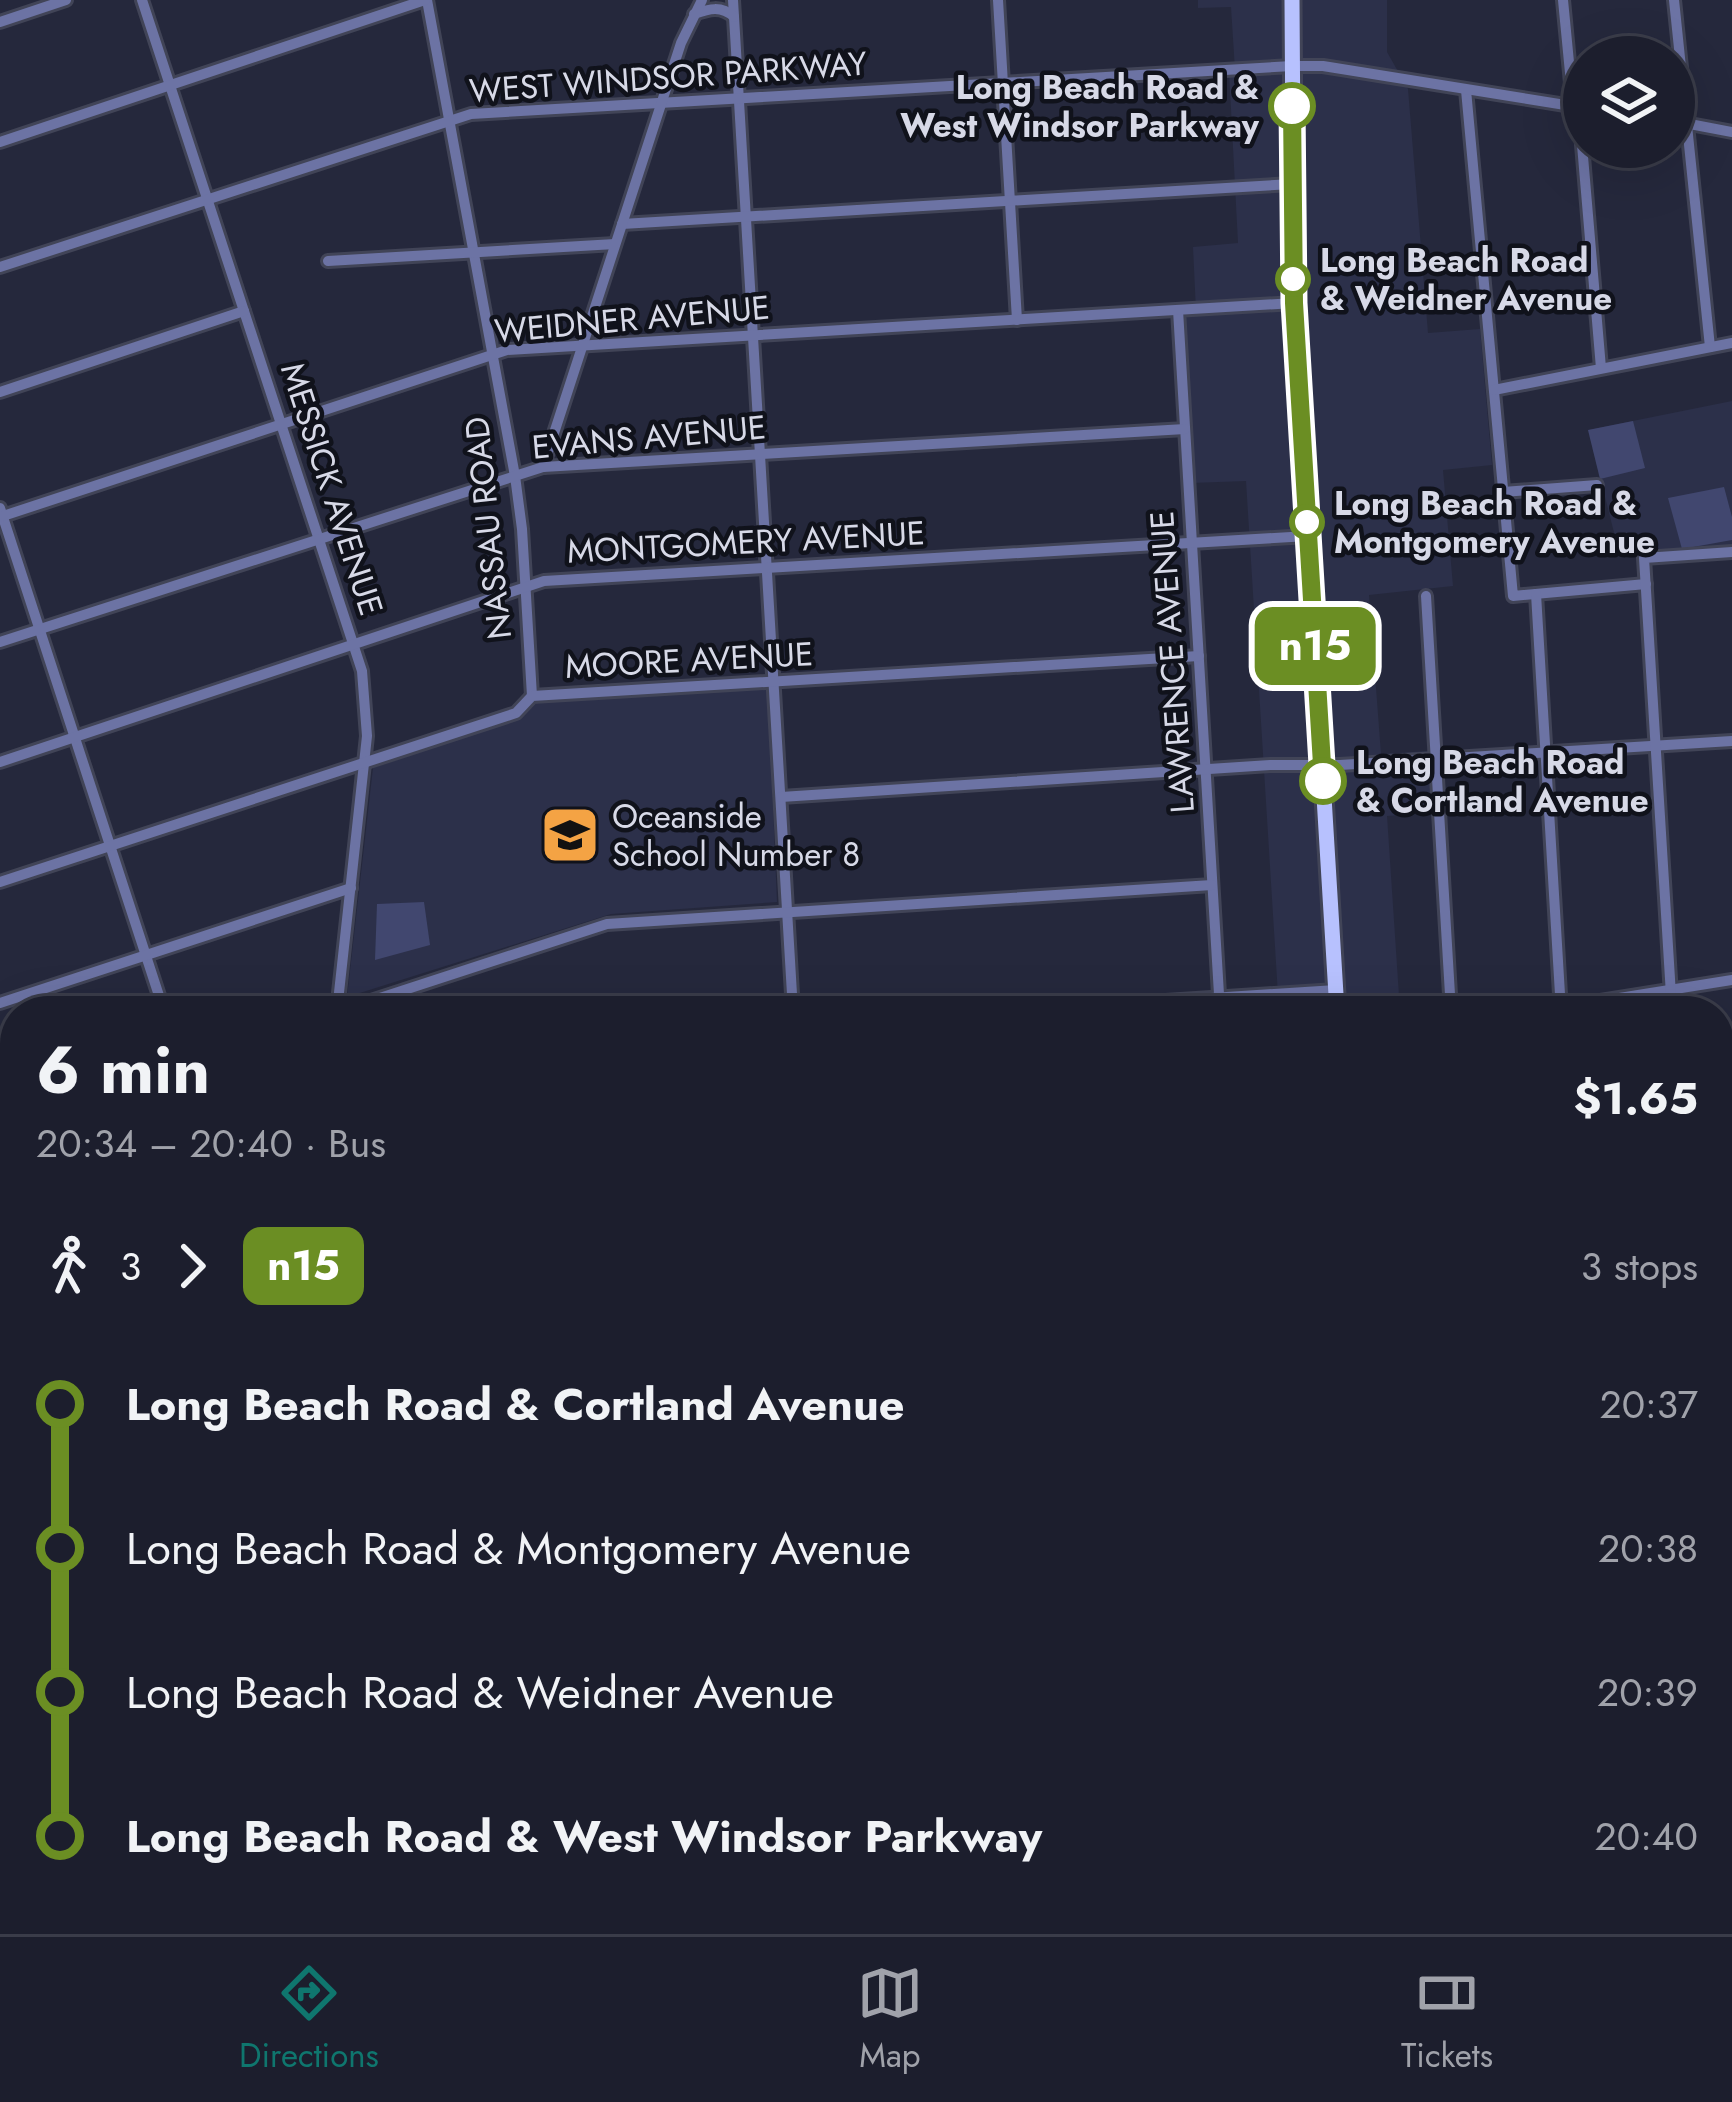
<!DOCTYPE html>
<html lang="en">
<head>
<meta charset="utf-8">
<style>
  :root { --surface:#1c1e2d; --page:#252735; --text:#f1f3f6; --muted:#a0a2aa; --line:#3a3c49; --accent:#0f766e }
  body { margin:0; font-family:Jost,sans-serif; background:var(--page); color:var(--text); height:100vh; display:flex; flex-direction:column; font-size:45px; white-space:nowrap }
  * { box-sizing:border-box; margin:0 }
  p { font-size:39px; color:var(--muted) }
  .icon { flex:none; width:66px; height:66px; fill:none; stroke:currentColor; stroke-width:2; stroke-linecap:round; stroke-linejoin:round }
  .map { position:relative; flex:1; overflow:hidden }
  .sheet { position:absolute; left:0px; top:996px; width:1734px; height:939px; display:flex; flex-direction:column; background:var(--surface); border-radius:48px 48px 0 0; box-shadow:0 12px 48px #0002,0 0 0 3px var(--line) }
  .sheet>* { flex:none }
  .badge { padding:0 24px; border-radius:18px; font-size:42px; line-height:78px }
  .controls { position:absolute; left:1563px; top:36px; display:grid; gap:24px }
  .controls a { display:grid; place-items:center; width:132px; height:132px; border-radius:50%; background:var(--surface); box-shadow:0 12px 48px #0002,0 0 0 3px var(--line); font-size:60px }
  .map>.badge { position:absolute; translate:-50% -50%; box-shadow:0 0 0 6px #fff }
  .legs { display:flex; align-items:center; gap:18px; height:132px; padding:0 36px; font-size:39px }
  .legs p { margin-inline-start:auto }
  .headline { display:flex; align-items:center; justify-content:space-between; height:204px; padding:0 36px }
  h1 { font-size:66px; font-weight:700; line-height:90px }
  ul { padding:0 36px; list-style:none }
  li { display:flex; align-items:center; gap:42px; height:144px; font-size:45px }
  li i { display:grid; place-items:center; width:18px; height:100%; margin:0 15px; background:currentColor }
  li i::after { content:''; width:30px; height:30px; margin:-15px; border:9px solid; border-radius:50%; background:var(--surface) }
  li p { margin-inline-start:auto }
  li:first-child i { background:linear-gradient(#0000 50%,currentColor 0) }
  li:last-child i { background:linear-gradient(currentColor 50%,#0000 0) }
  .dock { display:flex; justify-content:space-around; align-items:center; height:168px; border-top:3px solid var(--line); background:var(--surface); font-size:33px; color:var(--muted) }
  .dock a { display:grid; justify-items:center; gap:6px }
  .dock .current { color:var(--accent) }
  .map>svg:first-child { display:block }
</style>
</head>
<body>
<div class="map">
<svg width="1732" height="1934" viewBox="0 0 1732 1934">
  <rect width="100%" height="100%" fill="#25283c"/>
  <!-- built -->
  <g fill="#2c304a">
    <path d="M1198,0H1387V52L1408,89L1428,333L1480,329L1492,465L1443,470L1453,586L1369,595L1381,754L1428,751L1431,813L1387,816L1400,1011H1279L1246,481L1191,483L1181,313L1196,311L1193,247L1238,243L1229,71L1235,70L1231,7L1198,8Z"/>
    <path d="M1732,401V546L1619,552L1588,430Z"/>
    <path d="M768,688L777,902L611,914L347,997L373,768L522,718L537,701Z"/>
    <path d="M0,1225L5,1239L15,1236V1920H341L345,1934H0Z"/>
    <path d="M1732,1623V1934H1386L1382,1920H1719V1627Z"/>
  </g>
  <!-- green -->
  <g fill="#41476f">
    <path d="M1633,421L1645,468L1600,479L1588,430Z"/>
    <path d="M1724,487L1732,517V540L1682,549L1668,498Z"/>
    <path d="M424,902L430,945L375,960L377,904Z"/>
  </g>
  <!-- water -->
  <path fill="#100747" stroke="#4c4677" stroke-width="3" d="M350,1920H555L562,1925L565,1934H352Z"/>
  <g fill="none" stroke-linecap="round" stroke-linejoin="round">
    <!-- minor casing -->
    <g stroke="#414457" stroke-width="16">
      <g id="minor">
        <path d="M142,0L362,671L367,736L337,1011"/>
        <path d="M427,0L515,476L522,529L532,696"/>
        <path d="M733,0L793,1011"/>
        <path d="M998,0L1017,320"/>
        <path d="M1563,0L1571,83L1581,133L1601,368"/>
        <path d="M1674,0L1710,347"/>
        <path d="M694,14C709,9 721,5 734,17"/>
        <path d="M0,22L66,0"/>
        <path d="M1466,90L1513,596L1646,584"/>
        <path d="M1674,121L1732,132"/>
        <path d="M0,142L425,0"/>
        <path d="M622,224L1292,184"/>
        <path d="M328,261L615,244"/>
        <path d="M0,267L471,114L1292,66H1323L1584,108"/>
        <path d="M1178,310L1220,1011"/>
        <path d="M1494,390L1732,343"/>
        <path d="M0,392L244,311"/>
        <path d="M543,467L681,43L702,0"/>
        <path d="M1503,492L1597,485"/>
        <path d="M0,508L164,1011"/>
        <path d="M0,517L507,350L1294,303"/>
        <path d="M1536,594L1561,1011"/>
        <path d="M1426,596L1451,1011"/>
        <path d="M0,642L543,467L1185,429"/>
        <path d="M0,762L544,581L1308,536"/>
        <path d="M781,797L1270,765H1340L1732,741"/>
        <path d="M0,882L516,713L532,696L1199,656"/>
        <path d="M0,1003L351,888"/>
        <path d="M340,1011L607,924L1212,885"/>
        <path d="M1011,1011L1336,990"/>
        <path d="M1538,1011L1732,980"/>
        <path d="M1672,1011L1644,558L1732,552"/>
        <path d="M0,1123L15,1118"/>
        <path d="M1727,1178L1732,1253"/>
        <path d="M0,1241L15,1235"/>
        <path d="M1719,1443L1732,1465"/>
        <path d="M572,1920L576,1934"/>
        <path d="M848,1920L849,1934"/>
        <path d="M1322,1920L1326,1934"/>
        <path d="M702,1934L744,1920"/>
      </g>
    </g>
    <!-- secondary casing -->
    <g stroke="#414457" stroke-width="20">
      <g id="secondary">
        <path d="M0,1415L15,1459"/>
        <path d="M1719,1625L1732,1621"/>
        <path d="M170,1920L175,1934"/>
      </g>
    </g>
    <!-- primary casing -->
    <g stroke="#414457" stroke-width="21">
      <g id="primary">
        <path d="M1292,0L1294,303L1337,1011"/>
        <path d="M1578,1934L1579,1920"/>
        <path d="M1607,1934L1608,1920"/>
      </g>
    </g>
    <!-- minor -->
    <use href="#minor" stroke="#6c73a4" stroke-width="10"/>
    <!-- secondary -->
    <use href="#secondary" stroke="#919ceb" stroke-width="14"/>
    <!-- primary -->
    <use href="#primary" stroke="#b7c1fe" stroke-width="15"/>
    <!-- rail -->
    <g stroke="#b8bbca" stroke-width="3" stroke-dasharray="15 15" stroke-linecap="butt">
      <path d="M0,1686L15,1731"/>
      <path d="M79,1920L84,1934"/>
    </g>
  </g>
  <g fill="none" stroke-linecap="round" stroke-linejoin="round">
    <!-- line-1 casing -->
    <g stroke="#fff" stroke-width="27">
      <path id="line-1" d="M1292,106L1294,303L1323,781"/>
    </g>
    <!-- line-1 -->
    <use href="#line-1" stroke="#6b8e23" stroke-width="18"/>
  </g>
  <!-- icons -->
  <defs>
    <g id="school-square" transform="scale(3)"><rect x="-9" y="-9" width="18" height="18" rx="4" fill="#f4a344" stroke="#10121b"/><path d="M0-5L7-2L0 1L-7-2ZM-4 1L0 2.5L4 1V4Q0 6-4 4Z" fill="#111"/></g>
  </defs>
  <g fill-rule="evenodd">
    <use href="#school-square" x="570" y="835"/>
  </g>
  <!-- markers -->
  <g fill="#fff" stroke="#6b8e23" stroke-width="6">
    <circle cx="1292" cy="106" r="21"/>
    <circle cx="1293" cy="279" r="15"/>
    <circle cx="1307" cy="522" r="15"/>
    <circle cx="1323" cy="781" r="21"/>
  </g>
  <g text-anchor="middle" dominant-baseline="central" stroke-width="9" stroke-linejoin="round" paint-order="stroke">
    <!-- street labels -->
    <g font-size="33" fill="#d7d9e7" stroke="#10121b">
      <text transform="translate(668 77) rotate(-4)">WEST WINDSOR PARKWAY</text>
      <text transform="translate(632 319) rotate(-5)">WEIDNER AVENUE</text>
      <text transform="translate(649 437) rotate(-5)">EVANS AVENUE</text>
      <text transform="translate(332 489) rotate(72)">MESSICK AVENUE</text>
      <text transform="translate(488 528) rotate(-96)">NASSAU ROAD</text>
      <text transform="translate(746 542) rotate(-3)">MONTGOMERY AVENUE</text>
      <text transform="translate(689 660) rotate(-3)">MOORE AVENUE</text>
      <text transform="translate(1172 662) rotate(-94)">LAWRENCE AVENUE</text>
    </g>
    <!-- stop labels -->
    <g font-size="33" font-weight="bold" fill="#d7d9e7" stroke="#10121b" text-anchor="start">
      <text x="1259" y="87" text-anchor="end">Long Beach Road &amp;<tspan x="1259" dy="38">West Windsor Parkway</tspan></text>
      <text x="1320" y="260">Long Beach Road<tspan x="1320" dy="38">&amp; Weidner Avenue</tspan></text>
      <text x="1334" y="503">Long Beach Road &amp;<tspan x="1334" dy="38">Montgomery Avenue</tspan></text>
      <text x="1356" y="762">Long Beach Road<tspan x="1356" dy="38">&amp; Cortland Avenue</tspan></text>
    </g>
    <!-- poi labels -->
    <g font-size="33" fill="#d7d9e7" stroke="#10121b" text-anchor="start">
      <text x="612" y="816">Oceanside<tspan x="612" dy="38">School Number 8</tspan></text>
    </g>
  </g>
</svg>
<div class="controls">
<a><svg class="icon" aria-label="layers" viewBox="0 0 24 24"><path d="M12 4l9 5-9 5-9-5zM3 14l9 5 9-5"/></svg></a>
</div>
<b class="badge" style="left:1315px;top:646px;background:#6b8e23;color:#fff">n15</b>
<section class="sheet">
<div class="headline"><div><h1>6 min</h1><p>20:34 – 20:40 · Bus</p></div><b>$1.65</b></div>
<div class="legs"><svg class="icon" aria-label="walk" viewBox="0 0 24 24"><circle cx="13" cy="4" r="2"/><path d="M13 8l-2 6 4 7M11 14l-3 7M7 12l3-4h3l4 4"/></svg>3<svg class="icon" aria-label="forward" viewBox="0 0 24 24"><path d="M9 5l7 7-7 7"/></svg><b class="badge" style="background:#6b8e23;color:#fff">n15</b><p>3 stops</p></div>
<ul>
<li><i style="color:#6b8e23"></i><b>Long Beach Road &amp; Cortland Avenue</b><p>20:37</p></li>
<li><i style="color:#6b8e23"></i><span>Long Beach Road &amp; Montgomery Avenue</span><p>20:38</p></li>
<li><i style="color:#6b8e23"></i><span>Long Beach Road &amp; Weidner Avenue</span><p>20:39</p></li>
<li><i style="color:#6b8e23"></i><b>Long Beach Road &amp; West Windsor Parkway</b><p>20:40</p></li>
</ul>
</section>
</div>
<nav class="dock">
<a class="current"><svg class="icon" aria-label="directions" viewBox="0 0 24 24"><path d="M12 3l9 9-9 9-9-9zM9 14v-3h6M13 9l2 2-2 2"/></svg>Directions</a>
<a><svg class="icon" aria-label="map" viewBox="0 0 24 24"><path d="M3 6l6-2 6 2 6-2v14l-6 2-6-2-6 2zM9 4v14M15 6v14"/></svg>Map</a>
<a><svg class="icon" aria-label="tickets" viewBox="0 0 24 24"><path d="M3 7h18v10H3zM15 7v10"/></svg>Tickets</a>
</nav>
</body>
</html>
